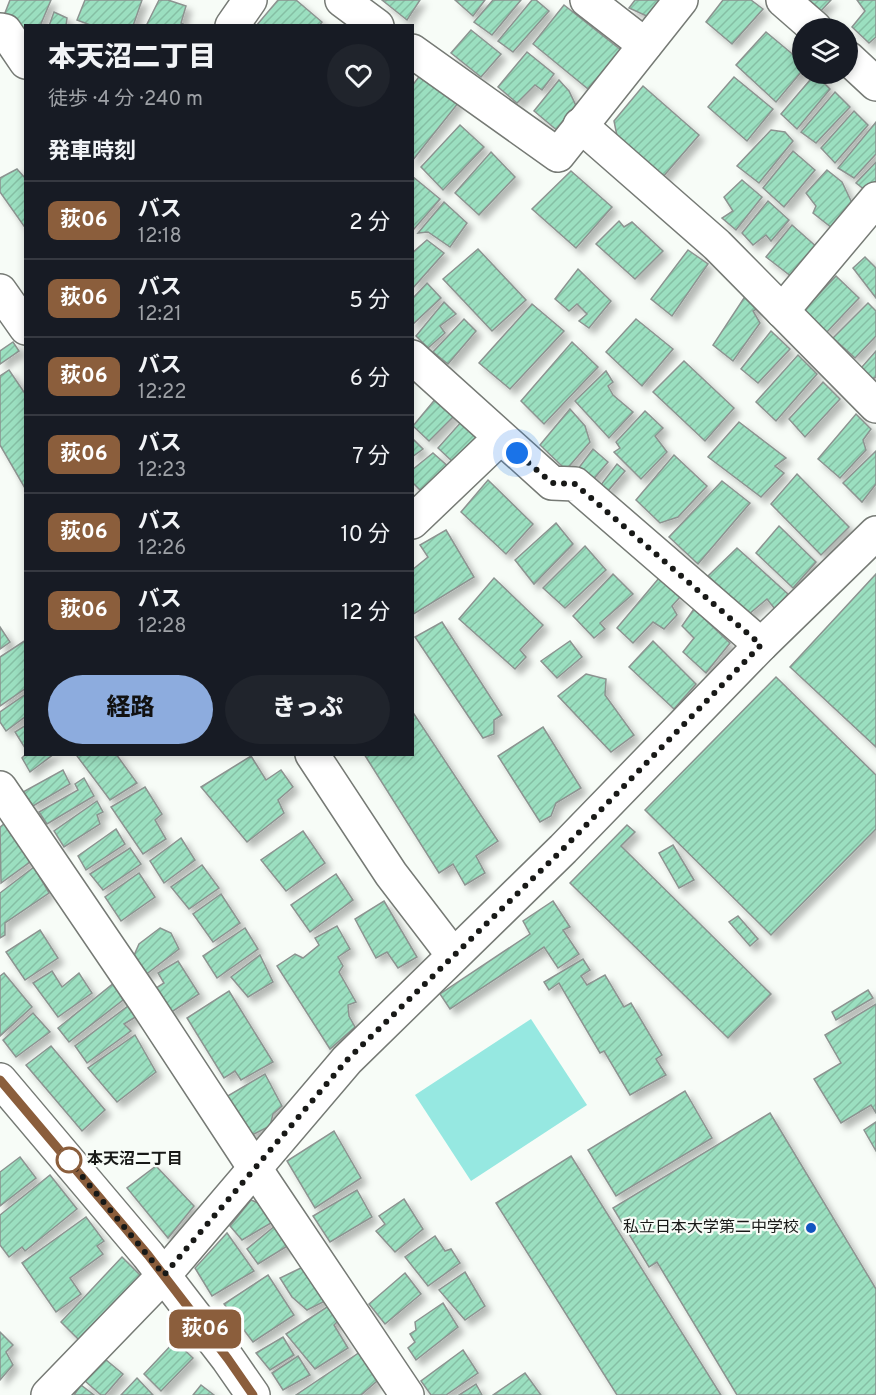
<!DOCTYPE html>
<html lang="ja">
<head>
<meta charset="utf-8">
<style>
  :root { --surface:#171b24; --page:#20242c; --text:#f1f3f6; --muted:#9ea1a6; --line:#363941; --accent:#8dacde }
  body { margin:0; font-family:Overpass,"Noto Sans JP",sans-serif; background:var(--page); color:var(--text); height:100vh; display:flex; flex-direction:column; font-size:22px; white-space:nowrap }
  * { box-sizing:border-box; margin:0 }
  p { font-size:20px; color:var(--muted) }
  .icon { flex:none; width:33px; height:33px; fill:none; stroke:currentColor; stroke-width:2; stroke-linecap:round; stroke-linejoin:round }
  .map { position:relative; flex:1; overflow:hidden }
  .drawer { position:absolute; left:24px; top:24px; width:390px; height:732px; display:flex; flex-direction:column; background:var(--surface); border-radius:0px; box-shadow:0 3px 9px #0003 }
  .drawer>* { flex:none }
  .badge { padding:0 12px; border-radius:9px; font-size:21px; line-height:39px }
  .buttons { position:absolute; left:792px; top:18px; display:grid; gap:12px }
  .buttons a { display:grid; place-items:center; width:66px; height:66px; border-radius:50%; background:var(--surface); box-shadow:0 3px 9px #0003; font-size:30px }
  .you { position:absolute; width:30px; height:30px; margin:-15px; border:4px solid #fff; border-radius:50%; background:#1a73e8; box-shadow:0 0 0 9px #1a73e833 }
  .map>.badge { position:absolute; translate:-50% -50%; box-shadow:0 0 0 3px #fff }
  h2 { padding:0 24px; font-size:22px; line-height:54px }
  .round { display:grid; place-items:center; flex:none; width:63px; height:63px; border-radius:32px; background:var(--page) }
  .headline { display:flex; align-items:center; justify-content:space-between; height:102px; padding:0 24px }
  h1 { font-size:28px; font-weight:800; line-height:45px }
  .action { display:flex; gap:12px; margin-top:auto; padding:12px 24px }
  .action a { flex:1; height:69px; border-radius:36px; background:var(--accent); color:#111; font-size:24px; font-weight:800; line-height:69px; text-align:center }
  .action a+a { background:var(--page); color:var(--text) }
  ul { padding:0; list-style:none }
  li { display:flex; align-items:center; gap:18px; height:78px; padding:0 24px; border-top:2px solid var(--line) }
  li div { flex:1 }
  li b { display:block; font-size:22px }
  li em { font-style:normal }
  li .badge { min-width:66px; font-weight:700; text-align:center }
  .map>svg:first-child { display:block }
</style>
</head>
<body>
<div class="map">
<svg width="876" height="1395" viewBox="0 0 876 1395">
  <defs>
    <pattern id="building-hatch" width="6" height="6" patternUnits="userSpaceOnUse" patternTransform="scale(1.5)"><rect width="6" height="6" fill="#9bdfc0"/><path d="M-1 1l2-2M0 6l6-6M5 7l2-2" fill="none" stroke="#85bfa4"/></pattern>
    <filter id="shadow"><feDropShadow dx="5.5" dy="5.5" stdDeviation="3" flood-color="#0004"/></filter>
  </defs>
  <rect width="100%" height="100%" fill="#f7fcf7"/>
  <!-- water -->
  <path fill="#96e8e1" d="M531,1019L587,1105L471,1181L415,1095Z"/>
  <!-- building -->
  <g fill="url(#building-hatch)" stroke="#8c9390" stroke-width="1.5" filter="url(#shadow)">
    <path d="M10,0H51L40,26H26V42L5,13Z"/>
    <path d="M85,0H142L133,26H93L77,20Z"/>
    <path d="M159,0H168L186,6L181,23L187,26H146Z"/>
    <path d="M278,0H296L322,22L319,26H256Z"/>
    <path d="M382,0H420L407,20Z"/>
    <path d="M455,0H485L473,16Z"/>
    <path d="M493,0H521L492,35L474,22Z"/>
    <path d="M532,0H536L549,11L513,52L498,41Z"/>
    <path d="M635,0H663L649,17L629,8Z"/>
    <path d="M723,0H751L763,9L732,44L706,22Z"/>
    <path d="M805,0H831L819,13Z"/>
    <path d="M857,0H876V37L869,43L852,27L865,11Z"/>
    <path d="M564,5L621,50L588,89L533,44Z"/>
    <path d="M54,12L67,18L66,26H49Z"/>
    <path d="M471,30L501,54L481,77L451,53Z"/>
    <path d="M766,32L802,62V71L776,102L736,65Z"/>
    <path d="M527,52L554,74L542,90L535,85L517,103L498,87Z"/>
    <path d="M421,74L459,102L412,161V86Z"/>
    <path d="M815,74L830,89L797,129L781,114Z"/>
    <path d="M734,77L773,109L747,141L708,107Z"/>
    <path d="M559,80L569,91L578,110L559,132L534,111Z"/>
    <path d="M643,86L699,135L662,178L617,136L614,121Z"/>
    <path d="M835,92L850,107L816,143L801,132Z"/>
    <path d="M854,111L868,125L835,163L821,148Z"/>
    <path d="M876,122V154L854,178L838,168Z"/>
    <path d="M460,125L484,147L443,190L421,167Z"/>
    <path d="M771,130L785,132L793,141L759,183L737,166Z"/>
    <path d="M793,151L815,170L784,207L763,188Z"/>
    <path d="M491,152L515,177L479,215L455,193Z"/>
    <path d="M876,162V187L870,194L856,183Z"/>
    <path d="M17,169L26,179V229L0,192V178Z"/>
    <path d="M827,170L842,182L853,205L832,228L813,213L816,206L806,193Z"/>
    <path d="M571,171L612,207L576,248L532,209Z"/>
    <path d="M412,176L440,199L414,229L412,227Z"/>
    <path d="M742,180L762,197L736,230L722,218L733,211L724,197Z"/>
    <path d="M768,201L789,220L771,241L766,235L753,245L742,233Z"/>
    <path d="M444,202L467,223L450,247L428,232L418,233Z"/>
    <path d="M619,221L624,227L632,222L663,251L635,279L596,244Z"/>
    <path d="M792,225L819,249L792,277L766,257Z"/>
    <path d="M427,240L444,253L412,289V253Z"/>
    <path d="M478,249L526,300L492,331L443,279Z"/>
    <path d="M688,250L708,264L672,316L651,299Z"/>
    <path d="M865,257L876,268V298L853,268Z"/>
    <path d="M578,269L611,301L589,328L579,321L587,314L577,304L569,311L555,299Z"/>
    <path d="M836,276L859,298L826,333L804,310Z"/>
    <path d="M427,283L441,298L412,325V299Z"/>
    <path d="M746,295L758,308L753,311L760,323L733,361L713,345Z"/>
    <path d="M444,302L456,314L440,326L445,333L428,348L416,336Z"/>
    <path d="M868,303L876,311V336L855,358L833,338Z"/>
    <path d="M532,304L564,331L510,389L479,363Z"/>
    <path d="M464,319L476,331L448,364L433,352Z"/>
    <path d="M636,319L673,349L642,386L606,352Z"/>
    <path d="M771,331L790,349L758,383L741,369Z"/>
    <path d="M13,342L19,351L0,364V351Z"/>
    <path d="M572,342L598,367L544,424L521,401Z"/>
    <path d="M876,351V377L869,381L861,368Z"/>
    <path d="M798,355L817,374L776,421L756,402Z"/>
    <path d="M684,361L734,408L705,441L653,392Z"/>
    <path d="M9,370L26,395V490L0,445V376Z"/>
    <path d="M606,371L613,382L608,386L613,395L633,412L609,438L575,401Z"/>
    <path d="M823,382L840,399L805,437L789,419Z"/>
    <path d="M437,397L456,414L429,441L413,426Z"/>
    <path d="M570,409L585,426L590,442L566,470L540,445Z"/>
    <path d="M645,411L663,428L655,436L667,452L641,479L614,452L620,448L616,442Z"/>
    <path d="M856,414L871,429L863,440L866,450L840,478L818,459Z"/>
    <path d="M462,421L480,440L455,464L438,448Z"/>
    <path d="M739,422L786,458L775,466L784,473L761,497L708,457Z"/>
    <path d="M412,438L423,449L412,457Z"/>
    <path d="M593,449L608,462L592,481L578,469Z"/>
    <path d="M876,451V484L862,502L843,483Z"/>
    <path d="M433,453L451,469L447,476L441,471L430,483L426,496L412,482V470Z"/>
    <path d="M674,455L707,486L678,517L660,523L636,500Z"/>
    <path d="M617,464L625,471L608,491L600,486Z"/>
    <path d="M797,474L849,527L821,555L771,504Z"/>
    <path d="M488,480L533,524L506,554L461,512Z"/>
    <path d="M722,481L750,503L698,564L669,537Z"/>
    <path d="M556,523L573,544L534,584L515,560Z"/>
    <path d="M779,526L816,562L793,588L756,553Z"/>
    <path d="M446,530L474,577L412,615V570L428,557L420,545Z"/>
    <path d="M585,546L606,570L565,608L543,588Z"/>
    <path d="M737,548L788,594L775,609L767,599L749,614L708,576Z"/>
    <path d="M613,574L633,594L600,623L605,629L594,638L573,616Z"/>
    <path d="M876,574V747L790,667Z"/>
    <path d="M494,578L543,625L520,650L526,657L515,669L459,619Z"/>
    <path d="M659,578L680,597L672,606L677,615L664,629L653,622L633,643L617,628Z"/>
    <path d="M694,609L730,643L706,673L683,652L694,638L682,626Z"/>
    <path d="M442,622L502,715L494,720V734L483,738L415,637Z"/>
    <path d="M0,627L10,642L0,649Z"/>
    <path d="M26,640V688L0,706V657Z"/>
    <path d="M570,641L582,657L557,678L541,661Z"/>
    <path d="M653,641L696,684L674,709L629,667Z"/>
    <path d="M586,674L606,679L605,695L634,735L611,752L558,696Z"/>
    <path d="M776,677L876,775V829L771,935L645,810Z"/>
    <path d="M26,694V716L6,731L0,722V712Z"/>
    <path d="M412,711L498,841L476,856L485,873L465,885L453,864L439,873L364,754H412Z"/>
    <path d="M26,725V748H25L15,732Z"/>
    <path d="M543,727L581,788L556,803L551,816L540,822L498,756Z"/>
    <path d="M26,754H54L30,772L22,758Z"/>
    <path d="M78,754H116L137,783L110,800L77,756Z"/>
    <path d="M251,756L266,780L281,770L293,787L278,800L284,813L247,842L201,787Z"/>
    <path d="M63,770L70,784L33,806L23,792Z"/>
    <path d="M84,778L94,796L47,824L39,812L78,790L75,784Z"/>
    <path d="M145,787L162,814L155,820L166,839L143,854L111,807Z"/>
    <path d="M97,801L103,812L97,815L100,824L64,847L54,831Z"/>
    <path d="M5,823L30,862L1,883L0,827Z"/>
    <path d="M627,825L635,832L621,846L771,994L728,1038L570,883Z"/>
    <path d="M116,829L125,844L86,870L78,856Z"/>
    <path d="M303,831L325,863L286,891L261,860Z"/>
    <path d="M181,838L195,860L164,883L150,861Z"/>
    <path d="M673,845L694,880L679,888L659,853Z"/>
    <path d="M130,848L141,864L103,890L90,874Z"/>
    <path d="M202,865L219,888L189,909L171,887Z"/>
    <path d="M34,867L49,893L5,923V935L0,938V893Z"/>
    <path d="M139,873L155,897L121,921L105,897Z"/>
    <path d="M336,874L353,900L310,932L291,905Z"/>
    <path d="M221,894L240,923L213,942L193,914Z"/>
    <path d="M384,901L417,957L398,968L387,952L376,958L355,919Z"/>
    <path d="M553,901L570,927L563,930L579,954L558,968L544,947L450,1009L440,994L530,934L523,921Z"/>
    <path d="M738,916L758,939L750,946L729,922Z"/>
    <path d="M337,926L350,949L338,957L343,966L339,972L356,1002L348,1005L349,1016L355,1027L330,1049L277,966L295,954L303,958L319,945L315,938Z"/>
    <path d="M160,928L171,933L179,949L144,976L132,960L139,944Z"/>
    <path d="M245,928L258,949L217,978L203,956Z"/>
    <path d="M40,930L58,958L25,980L6,952Z"/>
    <path d="M260,955L273,982L248,997L231,977Z"/>
    <path d="M583,959L590,970L581,976L587,985L605,975L624,1007L631,1003L662,1055L656,1059L666,1075L630,1095L604,1051L600,1053L559,983L549,990L544,982Z"/>
    <path d="M178,961L199,994L170,1013L153,990L164,983L158,973Z"/>
    <path d="M52,971L62,987L79,973L92,993L58,1017L33,983Z"/>
    <path d="M4,973L32,1007L0,1036V976Z"/>
    <path d="M114,983L123,1000L69,1042L58,1028Z"/>
    <path d="M868,990L873,998L836,1020L832,1012Z"/>
    <path d="M229,991L273,1062L241,1080L235,1071L224,1078L187,1018Z"/>
    <path d="M876,1004V1113L871,1105L841,1123L814,1079L841,1063L825,1035Z"/>
    <path d="M128,1006L137,1016L124,1024L131,1031L87,1063L75,1046Z"/>
    <path d="M33,1013L50,1032L16,1057L3,1040Z"/>
    <path d="M135,1035L156,1072L117,1102L88,1068Z"/>
    <path d="M51,1046L105,1110L82,1131L26,1065Z"/>
    <path d="M265,1074L282,1106L273,1114L270,1126L250,1136L226,1097Z"/>
    <path d="M685,1091L712,1138L616,1196L588,1150Z"/>
    <path d="M770,1113L876,1289V1395H737L657,1262L649,1267L613,1208Z"/>
    <path d="M876,1122V1151L864,1130Z"/>
    <path d="M334,1131L361,1178L315,1208L287,1161Z"/>
    <path d="M571,1156L721,1395H617L496,1203Z"/>
    <path d="M20,1157L36,1178L0,1206V1172Z"/>
    <path d="M156,1166L194,1206L168,1238L127,1188Z"/>
    <path d="M50,1175L77,1209L25,1251L22,1247L9,1257L0,1245V1215Z"/>
    <path d="M357,1190L372,1217L330,1242L313,1216Z"/>
    <path d="M404,1199L423,1229L395,1252L376,1231L385,1224L379,1216Z"/>
    <path d="M251,1200L261,1204L271,1223L242,1240L230,1226Z"/>
    <path d="M86,1217L104,1241L97,1246L103,1254L70,1278L81,1294L56,1312L22,1263Z"/>
    <path d="M276,1225L289,1245L258,1264L247,1249Z"/>
    <path d="M227,1233L254,1271L212,1296L195,1268Z"/>
    <path d="M435,1236L445,1251L451,1249L460,1263L428,1286L405,1257Z"/>
    <path d="M122,1257L141,1276L80,1341L61,1322Z"/>
    <path d="M305,1266L325,1301L307,1310L292,1297L280,1278Z"/>
    <path d="M465,1272L485,1306L465,1320L439,1290Z"/>
    <path d="M405,1273L421,1294L385,1324L369,1304Z"/>
    <path d="M268,1275L294,1315L253,1342L224,1304Z"/>
    <path d="M443,1303L458,1327L416,1360L408,1348L415,1342L410,1334L416,1330L415,1322Z"/>
    <path d="M330,1305L340,1319L334,1325L348,1348L315,1369L286,1334Z"/>
    <path d="M0,1332L13,1345L6,1352L13,1365L0,1380Z"/>
    <path d="M283,1337L294,1355L270,1370L256,1353Z"/>
    <path d="M175,1341L193,1358L161,1391L144,1374Z"/>
    <path d="M463,1350L478,1373L446,1395H431L421,1381Z"/>
    <path d="M360,1352L377,1381L361,1395H296Z"/>
    <path d="M298,1356L310,1375L283,1390L272,1373Z"/>
    <path d="M105,1359L123,1374L105,1395H101L85,1381Z"/>
    <path d="M525,1373L541,1395H493Z"/>
    <path d="M137,1378L153,1395H121Z"/>
    <path d="M476,1384L482,1395H459Z"/>
    <path d="M81,1385L94,1395H74Z"/>
    <path d="M201,1385L214,1395H193Z"/>
  </g>
  <g fill="none" stroke-linecap="round" stroke-linejoin="round">
    <!-- minor casing -->
    <g stroke="#767a75" stroke-width="36">
      <g id="minor">
        <path d="M342,0L377,26"/>
        <path d="M587,0L645,45"/>
        <path d="M783,0L815,28"/>
        <path d="M232,26L250,0"/>
        <path d="M0,30L5,31L26,62"/>
        <path d="M412,51L558,155L681,0"/>
        <path d="M848,58L876,84"/>
        <path d="M580,125L717,245L876,406"/>
        <path d="M0,291L26,328"/>
        <path d="M782,311L876,199"/>
        <path d="M412,357L552,483L575,484L761,645"/>
        <path d="M412,522L500,438"/>
        <path d="M312,754L391,874L453,955"/>
        <path d="M0,788L145,1001L254,1167L407,1395"/>
        <path d="M0,1080L148,1255L228,1359L253,1395"/>
        <path d="M48,1395L164,1275L347,1060L563,849L761,645L876,533"/>
      </g>
    </g>
    <!-- minor -->
    <use href="#minor" stroke="#fff" stroke-width="33"/>
  </g>
  <g fill="none" stroke-linecap="round" stroke-linejoin="round">
    <!-- line casing -->
    <g stroke="#fff" stroke-width="14">
      <path id="line" d="M0,1080L148,1255L228,1359L253,1395"/>
    </g>
    <!-- line -->
    <use href="#line" stroke="#8b5e3c" stroke-width="9"/>
    <!-- walk -->
    <path stroke="#181917" stroke-width="6" stroke-dasharray="0 10.8" d="M69,1160L62,1152L164,1275L347,1060L563,849L761,645L575,484L552,483L517,453"/>
  </g>
  <!-- markers -->
  <circle fill="#fff" stroke="#8b5e3c" stroke-width="3" cx="69" cy="1160" r="12"/>
  <circle fill="#1255c0" stroke="#f7fcf7" stroke-width="2" cx="811" cy="1228" r="6"/>
  <g text-anchor="middle" dominant-baseline="central" stroke-width="4.5" stroke-linejoin="round" paint-order="stroke">
    <!-- stop labels -->
    <g font-size="16" font-weight="bold" fill="#181917" stroke="#f7fcf7" text-anchor="start">
      <text x="87" y="1160">本天沼二丁目</text>
    </g>
    <!-- poi labels -->
    <g font-size="16" fill="#181917" stroke="#f7fcf7" text-anchor="end">
      <text x="799" y="1228">私立日本大学第二中学校</text>
    </g>
  </g>
</svg>
<div class="buttons">
<a><svg class="icon" aria-label="layers" viewBox="0 0 24 24"><path d="M12 4l9 5-9 5-9-5zM3 14l9 5 9-5"/></svg></a>
</div>
<div class="you" style="left:517px;top:453px"></div>
<b class="badge" style="left:205px;top:1329px;background:#8b5e3c;color:#fff">荻06</b>
<section class="drawer">
<div class="headline"><div><h1>本天沼二丁目</h1><p>徒歩 · 4 分 · 240 m</p></div><a class="round"><svg class="icon" aria-label="heart" viewBox="0 0 24 24"><path d="M12 20l-8-8c-3-5 5-10 8-4 3-6 11-1 8 4z"/></svg></a></div>
<h2>発車時刻</h2>
<ul>
<li><span class="badge" style="background:#8b5e3c;color:#fff">荻06</span><div><b>バス</b><p>12:18</p></div><em>2 分</em></li>
<li><span class="badge" style="background:#8b5e3c;color:#fff">荻06</span><div><b>バス</b><p>12:21</p></div><em>5 分</em></li>
<li><span class="badge" style="background:#8b5e3c;color:#fff">荻06</span><div><b>バス</b><p>12:22</p></div><em>6 分</em></li>
<li><span class="badge" style="background:#8b5e3c;color:#fff">荻06</span><div><b>バス</b><p>12:23</p></div><em>7 分</em></li>
<li><span class="badge" style="background:#8b5e3c;color:#fff">荻06</span><div><b>バス</b><p>12:26</p></div><em>10 分</em></li>
<li><span class="badge" style="background:#8b5e3c;color:#fff">荻06</span><div><b>バス</b><p>12:28</p></div><em>12 分</em></li>
</ul>
<div class="action"><a>経路</a><a>きっぷ</a></div>
</section>
</div>
</body>
</html>
